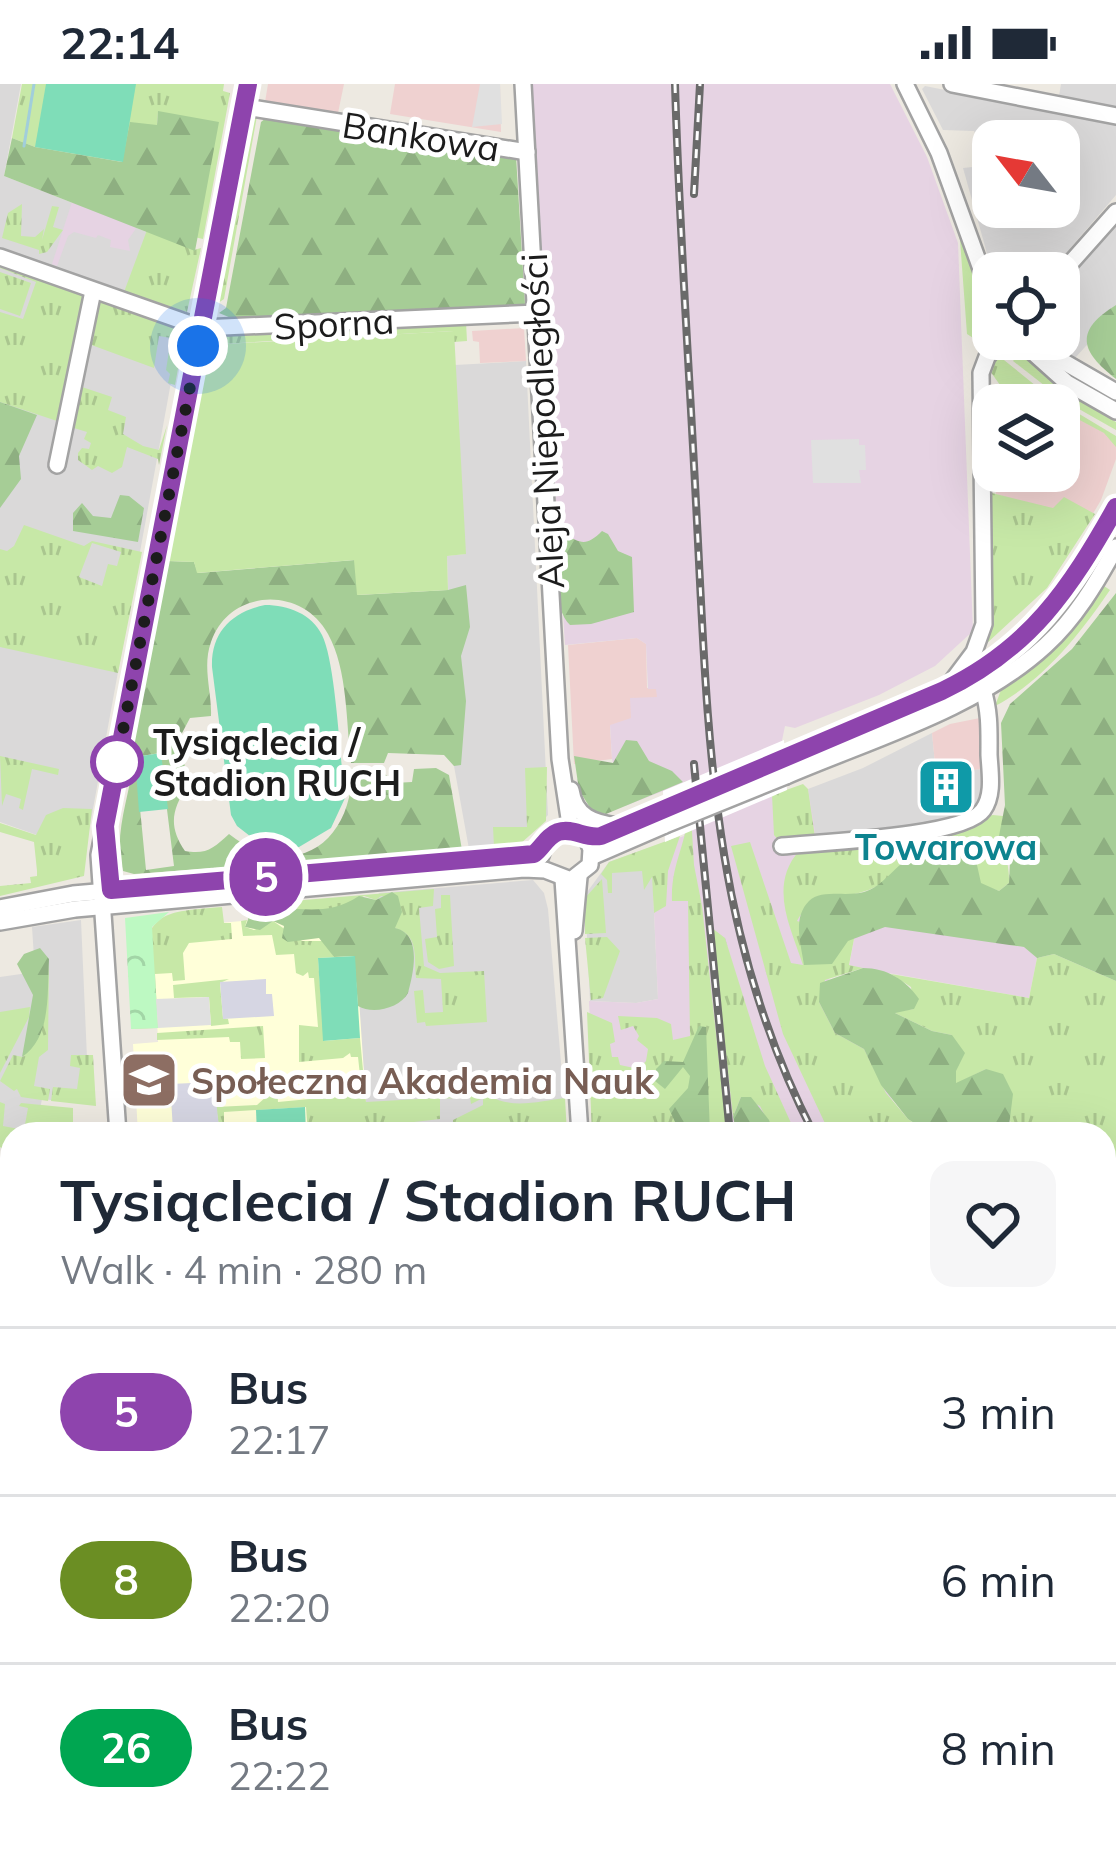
<!DOCTYPE html>
<html lang="en">
<head>
<meta charset="utf-8">
<style>
  :root { --surface:#fff; --page:#f6f6f7; --text:#1f2937; --muted:#747a83; --line:#e0e1e3 }
  body { margin:0; font-family:Mulish,sans-serif; background:var(--page); color:var(--text); height:100vh; display:flex; flex-direction:column; font-size:45px; white-space:nowrap }
  * { box-sizing:border-box; margin:0 }
  p { font-size:39px; color:var(--muted) }
  .icon { flex:none; width:66px; height:66px; fill:none; stroke:currentColor; stroke-width:2; stroke-linecap:round; stroke-linejoin:round }
  .map { position:relative; flex:1; overflow:hidden }
  .drawer { position:absolute; left:0px; top:1038px; width:1116px; height:732px; display:flex; flex-direction:column; background:var(--surface); border-radius:36px 36px 0 0; box-shadow:0 12px 48px #0002 }
  .drawer>* { flex:none }
  .badge { padding:0 24px; border-radius:39px; font-size:42px; line-height:78px }
  .needle { width:78px; rotate:301deg }
  .controls { position:absolute; left:972px; top:36px; display:grid; gap:24px }
  .controls a { display:grid; place-items:center; width:108px; height:108px; border-radius:24px; background:var(--surface); box-shadow:0 12px 48px #0002; font-size:60px }
  .you { position:absolute; width:60px; height:60px; margin:-30px; border:9px solid #fff; border-radius:50%; background:#1a73e8; box-shadow:0 0 0 18px #1a73e833 }
  .map>.badge { position:absolute; translate:-50% -50%; box-shadow:0 0 0 6px #fff }
  .round { display:grid; place-items:center; flex:none; width:126px; height:126px; border-radius:24px; background:var(--page) }
  .head { display:flex; align-items:center; justify-content:space-between; height:204px; padding:0 60px }
  h1 { font-size:57px; font-weight:700; line-height:90px }
  ul { padding:0; list-style:none }
  li { display:flex; align-items:center; gap:36px; height:168px; padding:0 60px; border-top:3px solid var(--line) }
  li div { flex:1 }
  li b { display:block; font-size:45px }
  li em { font-style:normal }
  li .badge { min-width:132px; font-weight:700; text-align:center }
  .status { display:flex; justify-content:space-between; align-items:center; height:84px; padding:0 60px; background:var(--surface); direction:ltr }
  .status svg { height:33px; fill:currentColor }
  .map>svg:first-child { display:block }
</style>
</head>
<body>
<div class="status"><b>22:14</b><svg viewBox="0 0 49 12"><path d="M0 12V9h3v3zM5 12V6h3v6zM10 12V3h3v9zM15 12V0h3v12zM26 1h20v11H26zM47 4h2v5h-2z"/></svg></div>
<div class="map">
<svg width="1116" height="1770" viewBox="0 0 1116 1770">
  <defs>
    <pattern id="grass-tufts" width="24" height="20" patternUnits="userSpaceOnUse" patternTransform="scale(3)"><rect width="24" height="20" fill="#c7e8a7"/><path d="M3 7l-1-3M5 7V3M7 7l1-3M15 17l-1-3M17 17v-4M19 17l1-3" fill="none" stroke="#aac68f"/></pattern>
    <pattern id="forest-firs" width="22" height="20" patternUnits="userSpaceOnUse" patternTransform="scale(3)"><rect width="22" height="20" fill="#a6cd96"/><path d="M5 1l3.5 6h-7zM16 11l3.5 6h-7z" fill="#8eaf81"/></pattern>
    <pattern id="park-crowns" width="20" height="18" patternUnits="userSpaceOnUse" patternTransform="scale(3)"><rect width="20" height="18" fill="#bdf9c2"/><path d="M2 6a3 3 0 1 1 6 0M12 15a3 3 0 1 1 6 0" fill="none" stroke="#a2d5a6"/></pattern>
  </defs>
  <rect width="100%" height="100%" fill="#ede9e1"/>
  <!-- residential -->
  <g fill="#dad9d9" fill-rule="evenodd">
    <path d="M0,0H21L4,92L195,167L86,763L68,762L0,738Z"/>
    <path d="M1061,0H1116V23L1059,12Z"/>
    <path d="M925,2L1116,40V111L1049,189H1000L990,180L963,84L992,81L974,47L943,46L922,5ZM993,57H1059V123H993Z"/>
    <path d="M1116,142V229L1075,274L1050,255H1059V206Z"/>
    <path d="M526,277L548,731L519,761L469,765L454,682L447,472L465,470L455,281Z"/>
    <path d="M932,649L936,689L982,685L984,716L975,728L925,745L815,753L808,705L863,684Z"/>
    <path d="M651,763L658,915L636,919L590,917L585,811L609,778Z"/>
    <path d="M533,796L544,809L548,825L567,1050H368L355,872L379,809Z"/>
    <path d="M81,836L89,1020L42,1015L35,1050H12L0,1056V893L35,888L32,843Z"/>
    <path d="M0,1573L12,1576V1758H63L60,1770H0Z"/>
    <path d="M279,1758H465L463,1770H284Z"/>
    <path d="M694,1758H838L829,1770H688Z"/>
  </g>
  <!-- commercial -->
  <g fill="#efd1d0">
    <path d="M268,0H344L338,29L265,18Z"/>
    <path d="M395,0H500L501,48L390,30Z"/>
    <path d="M524,244L526,277L480,279L479,258L473,257L472,247Z"/>
    <path d="M1059,324L1110,351L1116,362V375L1101,416L1087,440L996,410L995,387H1059Z"/>
    <path d="M637,554L646,560L647,604L657,605V613L631,635L610,642L612,675L574,680L568,561Z"/>
    <path d="M980,634L982,685L936,690L932,649L950,640Z"/>
  </g>
  <!-- industrial -->
  <g fill="#e6d3e3">
    <path d="M530,0H890L927,73L958,159L973,547L935,582L879,611L795,644L785,642L780,666L786,706L808,705L815,746L808,824L823,884L910,1050H697L592,994L589,917L636,919L658,915L651,763L684,752L686,735L676,702L625,722L612,675L610,641L631,634L630,614L657,613L656,605H648L646,560L637,554L565,561Z"/>
    <path d="M72,118L137,143L128,156L130,167L110,163L111,156L98,151L96,154L74,148L68,152L57,182L52,180Z"/>
    <path d="M858,834L1025,863L1037,874L1029,914L849,882Z"/>
    <path d="M490,1758L510,1762L511,1758H682L676,1770H488Z"/>
  </g>
  <!-- education -->
  <g fill="#ffffd9">
    <path d="M353,827L366,1018L307,1022L308,1050H138L133,960L158,958L153,845Z"/>
    <path d="M0,1416L12,1419V1559L0,1557Z"/>
  </g>
  <!-- grass -->
  <g fill="url(#grass-tufts)" fill-rule="evenodd">
    <path d="M22,0H224L223,7L230,9L203,155L194,153L158,28L157,41L123,78L35,63L12,54Z"/>
    <path d="M257,32L224,215L211,224L218,208L246,65L243,60L247,41Z"/>
    <path d="M934,70L972,182L993,230V255L987,263L967,250L960,156Z"/>
    <path d="M22,120L21,152L35,153L44,145L42,156L52,122L59,123L53,143L63,146L47,168L39,170V166L2,154L8,129Z"/>
    <path d="M147,146L194,166L201,164L187,228L124,208Z"/>
    <path d="M0,177L85,210L60,338L0,318V228L23,235L36,198L0,184Z"/>
    <path d="M0,188L31,199L20,232L0,225Z"/>
    <path d="M97,215L179,244L182,263L175,301L168,299L170,290L166,286L171,254L159,252L154,284L86,259Z"/>
    <path d="M466,238L467,257L454,258L453,247L331,254V244Z"/>
    <path d="M319,245V254L208,261L220,250Z"/>
    <path d="M1020,268L1063,307L1116,338V346L1063,316L1013,277Z"/>
    <path d="M993,273L1004,276L1046,310L1116,352V363L1104,349L1059,325V321H1051L1020,303L1000,301L990,287Z"/>
    <path d="M82,303L112,313L108,326L126,333L123,350L143,362L159,366L167,341L159,381L158,375L127,363L122,383L112,389L98,382L92,386L78,376V369L82,364L89,365L91,359L84,355L87,348L74,344Z"/>
    <path d="M988,408L1053,424L1064,413L1095,430L1047,504L986,560L983,559Z"/>
    <path d="M24,441L84,462L92,457L142,468L118,589L0,563V465L7,467L14,462ZM92,459L121,468L117,482L108,480L102,502L79,493Z"/>
    <path d="M1104,502L1110,506C1081,549 1042,598 995,622L1001,606L1069,550Z"/>
    <path d="M0,672L59,685L58,691L32,685L23,726L19,724L21,715L6,710L2,722Z"/>
    <path d="M547,683L546,737L520,760L494,763L493,743H527L525,684Z"/>
    <path d="M689,697L694,781L702,822L727,1050H592L587,928L612,939L615,958L610,960L612,973H618L620,981L639,985L646,977L648,965L637,956L639,952L633,942L621,946L618,932L657,934L671,940L673,956L690,952L688,817H672C670,769 698,750 684,698Z"/>
    <path d="M803,700L808,705L815,753L779,757L774,751L772,711Z"/>
    <path d="M63,724L92,725L84,792L0,812V799V802L31,799L30,793L37,792V787L34,758L0,748V739L36,751L46,731Z"/>
    <path d="M993,731L1003,732C998,758 1010,773 1009,799L999,807L909,775C895,789 882,803 862,808C827,819 819,800 797,837L854,855L849,881L863,884L825,896L819,918L835,949L864,965L886,1009L908,1035L931,1050H830L783,950L731,762L750,758L791,879L803,881C791,844 768,802 799,767Z"/>
    <path d="M680,752L668,787L666,822L654,829L652,793L644,806L642,787L612,789V809H608L607,796L601,790L609,778Z"/>
    <path d="M602,795L606,849L585,850V814Z"/>
    <path d="M434,805L433,822L419,824L424,882L440,889L484,887L487,938L426,942L425,938L417,939L414,907L423,906L425,929L443,928L441,895L416,894C414,872 419,851 395,844L398,813L381,812L376,816L364,812L339,824L320,828L273,825L248,835L246,821Z"/>
    <path d="M441,811H450L454,882L439,885L428,878L425,855L437,853L435,825L441,824Z"/>
    <path d="M222,823L224,839H231L232,855L189,859L183,869L185,896L173,897L172,889L155,890L158,944L131,945L141,897L128,893C159,828 150,829 222,823Z"/>
    <path d="M247,836L245,843L254,846L273,837L302,857H325L334,873L318,874L324,957L360,954L366,1018L489,1011C509,1026 541,1017 565,1014L567,1050L482,1046L478,1050H435L432,1041L437,1040L438,1046L453,1045V1036L483,1021V1014L471,1020L470,1013L440,1015V1035L414,1038L403,1050H308L306,1023L224,1028V1047L212,1048V1044L219,1043L216,1023L257,1021L277,1003L278,1018L362,1010L358,973H351L350,969L343,974L299,978V941L318,943L314,894H309L308,888L303,892L296,889L294,870L276,871L272,851L243,852L241,837Z"/>
    <path d="M712,844L725,854L765,982L796,1050H774L760,1022L741,1013L733,1033Z"/>
    <path d="M607,853L620,867L603,914L591,916L585,854Z"/>
    <path d="M1054,870L1116,897V1303L1104,1310V1050H1008L1011,1039L986,985L956,1000L952,951L932,947L893,928L914,925L911,903L891,890L1029,914L1037,874Z"/>
    <path d="M49,875L48,966L39,973L34,1002L50,1005L48,1017L21,1013L17,1005L14,1007L0,997L13,971L23,973L46,927Z"/>
    <path d="M229,895L220,899L223,934L228,935L229,940L211,942L209,913L174,914L173,901Z"/>
    <path d="M30,923L29,933L0,989V928Z"/>
    <path d="M263,942L265,974L241,975L240,958H230L229,953L157,956V949Z"/>
    <path d="M71,971H93L96,1022L51,1017L53,1003L77,1005L80,984L70,982Z"/>
    <path d="M0,1018L5,1020L3,1042L24,1046L28,1024L19,1022L21,1019L73,1024V1050H12L10,1069L0,1063Z"/>
    <path d="M1116,1316V1510L1104,1491V1324Z"/>
    <path d="M1116,1622V1770H1089L1090,1758H1104C1104,1733 1116,1700 1110,1679L1104,1677V1628Z"/>
  </g>
  <!-- forest -->
  <g fill="url(#forest-firs)" fill-rule="evenodd">
    <path d="M158,27L219,38L195,167L4,92L12,54L35,63L122,78L130,38L157,41Z"/>
    <path d="M266,34L516,72L525,220L236,236L219,229L226,224L261,38Z"/>
    <path d="M1116,221V295C1080,267 1074,247 1116,221Z"/>
    <path d="M0,318L37,331L19,372L21,395L0,424Z"/>
    <path d="M120,411L129,412L144,424L138,458L73,447V429L82,419L93,432L111,434Z"/>
    <path d="M602,447L608,450L618,467L632,473L634,528L591,540L570,541C554,527 549,465 565,450C581,460 587,462 602,447Z"/>
    <path d="M355,476L358,511L448,506L466,501L470,543L461,572L466,617L461,681L454,682L444,671L388,669L384,679H351C346,639 348,586 328,550C301,501 229,505 211,558C202,583 212,608 211,632L190,634L181,651L187,702C172,726 168,742 185,767C206,771 214,764 229,750C292,800 353,761 352,684H379L394,699L412,698L414,685L436,684L449,691L462,766L134,790L123,787C110,740 141,694 132,648L168,477L194,478L198,489ZM160,669L174,782L146,786L135,673Z"/>
    <path d="M1116,509V897L1054,870L1037,874L1024,863L885,843L848,857L832,880L804,881C801,860 792,834 809,817C821,805 848,813 864,808C884,802 893,783 910,774C928,765 957,765 975,772L981,799L999,807L1009,799L1010,778L998,757L1005,721L1001,639L1010,620L1072,565Z"/>
    <path d="M626,656L637,657L649,677L672,687L683,698L606,730L592,727L579,706L574,672L613,679Z"/>
    <path d="M392,808L398,812L402,828L395,844C422,850 414,887 408,909C400,924 373,931 358,922L354,872L334,873L319,854L288,858L282,854L284,842L273,837L260,846L245,843L249,833C282,812 317,840 359,812L376,816Z"/>
    <path d="M40,864L49,875C47,908 52,953 22,973L33,911L17,880L24,870Z"/>
    <path d="M863,884C887,884 906,896 919,915L914,925L895,929L932,947L952,951L965,969L956,987V999L986,985L1003,990L1013,1010L1008,1050H931L908,1035L881,1001L864,965L835,949L819,918L820,899Z"/>
    <path d="M699,942L706,943L710,1050H669L675,1038L669,1025L688,1004L690,992L683,983L665,1005L655,997L656,985L664,977L683,978Z"/>
    <path d="M741,1013H751L769,1036L774,1050H737L733,1033Z"/>
  </g>
  <!-- park -->
  <path fill="url(#park-crowns)" d="M169,828L152,843L158,944L131,945L125,834Z"/>
  <!-- garden -->
  <path fill="#c7e8a7" d="M454,247L466,470L447,472L448,506L357,511L354,476L197,489L194,478L168,477L208,261Z"/>
  <!-- pitch -->
  <g fill="#7fddb8">
    <path d="M46,0H136L123,78L35,63Z"/>
    <path d="M265,521C288,521 312,530 322,551C336,579 340,677 345,714L331,744L299,763L288,765L259,759L237,742L231,731L212,583C211,548 232,528 265,521Z"/>
    <path d="M161,669L168,725L139,728L135,673Z"/>
    <path d="M355,872L360,954L323,957L318,874Z"/>
    <path d="M305,1023L306,1050H257L256,1026Z"/>
  </g>
  <!-- parking -->
  <g fill="#e0e0e0">
    <path d="M480,0H500L502,40L472,43Z"/>
    <path d="M859,355V361H865L866,386H859L861,399H813L811,356Z"/>
    <path d="M209,913L211,941L158,944L156,915Z"/>
  </g>
  <!-- plaza -->
  <g fill="#d6d6e3">
    <path d="M266,895V910H272L274,932L223,935L220,898Z"/>
    <path d="M214,998L219,1043L173,1045L170,1000Z"/>
  </g>
  <!-- pier -->
  <path fill="#fff" d="M784,656L787,706L665,758L663,707Z"/>
  <g fill="none" stroke-linecap="round" stroke-linejoin="round">
    <!-- stream -->
    <g stroke="#a1cedb" stroke-width="3">
      <path d="M24,62L34,0"/>
      <path d="M1104,1663V1702"/>
      <path d="M831,1770L840,1758"/>
      <path d="M1080,1770L1084,1758"/>
    </g>
    <!-- minor casing -->
    <g stroke="#a3a3a3" stroke-width="20">
      <g id="minor">
        <path d="M523,0L560,675L571,747"/>
        <path d="M905,0L939,69L993,218"/>
        <path d="M952,0L1116,32"/>
        <path d="M245,23L527,68"/>
        <path d="M0,173L202,244L537,229"/>
        <path d="M1059,192L1116,128"/>
        <path d="M1018,255L1067,299L1116,327"/>
        <path d="M1031,259L1116,308"/>
        <path d="M57,381L93,207"/>
        <path d="M953,596L974,568L984,540L981,289L987,273L1001,255"/>
        <path d="M785,673C878,633 983,604 1052,525C1078,495 1097,458 1116,423"/>
        <path d="M786,692C872,655 975,626 1045,562C1075,535 1097,498 1116,463"/>
        <path d="M571,706C575,733 594,739 618,742"/>
        <path d="M104,755L110,775L111,814"/>
        <path d="M782,762C821,758 964,753 983,726C994,711 990,689 989,671C989,648 990,628 983,606"/>
        <path d="M541,772C548,743 568,746 591,754L663,724"/>
        <path d="M591,773L665,741"/>
        <path d="M563,795L580,1050"/>
        <path d="M0,824L73,810L534,770L543,764"/>
        <path d="M0,838L75,825L524,785L545,786L571,796L590,781L591,765L586,753"/>
        <path d="M574,847L579,793"/>
        <path d="M118,1050L99,771L248,0"/>
        <path d="M0,1270H12"/>
        <path d="M0,1568L12,1570"/>
        <path d="M68,1770L70,1758"/>
        <path d="M268,1770L270,1758"/>
        <path d="M476,1770L479,1758"/>
        <path d="M680,1770L686,1758"/>
      </g>
    </g>
    <!-- minor -->
    <use href="#minor" stroke="#fff" stroke-width="15"/>
    <!-- rail casing -->
    <g stroke="#6a6a6a" stroke-width="8">
      <g id="rail">
        <path d="M675,0C679,140 689,280 696,419C708,643 708,846 814,1050"/>
        <path d="M694,110L700,0"/>
        <path d="M694,680L730,1050"/>
        <path d="M1104,1501L1116,1520"/>
        <path d="M1104,1536L1116,1553"/>
        <path d="M634,1770L640,1758"/>
      </g>
    </g>
    <!-- rail -->
    <use href="#rail" stroke="#fff" stroke-width="3" stroke-dasharray="9" stroke-linecap="butt"/>
    <!-- minor-bridge casing -->
    <g stroke="#a3a3a3" stroke-width="20" stroke-linecap="butt">
      <g id="minor-bridge">
        <path d="M663,724L785,673"/>
        <path d="M665,741L786,692"/>
      </g>
    </g>
    <!-- minor-bridge -->
    <use href="#minor-bridge" stroke="#fff" stroke-width="15"/>
  </g>
  <g fill="none" stroke-linecap="round" stroke-linejoin="round">
    <!-- line casing -->
    <g stroke="#fff" stroke-width="27">
      <path id="line" d="M248,0L105,742L111,806L534,770C543,763 547,752 558,748C573,743 585,755 601,752L942,607C1030,565 1070,505 1116,423"/>
    </g>
    <!-- line -->
    <use href="#line" stroke="#8e44ad" stroke-width="18"/>
    <!-- walk -->
    <path stroke="#1c1c1c" stroke-width="12" stroke-dasharray="0 21.6" d="M117,678L116,682L198,262"/>
  </g>
  <!-- icons -->
  <defs>
    <g id="building-square" transform="scale(3)"><rect x="-9" y="-9" width="18" height="18" rx="4" fill="#0f9aa8" stroke="#fff"/><path d="M-4-6H4V6H1V3H-1V6H-4ZM-2.5-4.3h1.7v1.8h-1.7ZM.8-4.3h1.7v1.8H.8ZM-2.5-1h1.7V.8h-1.7ZM.8-1h1.7V.8H.8Z" fill="#fff"/></g>
    <g id="university-square" transform="scale(3)"><rect x="-9" y="-9" width="18" height="18" rx="4" fill="#8d6e63" stroke="#fff"/><path d="M0-5L7-2L0 1L-7-2ZM-4 1L0 2.5L4 1V4Q0 6-4 4Z" fill="#fff"/></g>
  </defs>
  <g fill-rule="evenodd">
    <use href="#building-square" x="946" y="703"/>
    <use href="#university-square" x="149" y="996"/>
  </g>
  <!-- markers -->
  <circle fill="#fff" stroke="#8e44ad" stroke-width="6" cx="117" cy="678" r="24"/>
  <g text-anchor="middle" dominant-baseline="central" stroke-width="10" stroke-linejoin="round" paint-order="stroke">
    <!-- street labels -->
    <g font-size="36" fill="#1c1c1c" stroke="#fff">
      <text transform="translate(421 52) rotate(9)">Bankowa</text>
      <text transform="translate(334 239) rotate(-3)">Sporna</text>
      <text transform="translate(542 337) rotate(-93)">Aleja Niepodległości</text>
    </g>
    <!-- stop labels -->
    <g font-size="36" font-weight="bold" fill="#1c1c1c" stroke="#fff" text-anchor="start">
      <text x="153" y="657">Tysiąclecia /<tspan x="153" dy="41">Stadion RUCH</tspan></text>
    </g>
    <!-- culture labels -->
    <g font-size="36" font-weight="bold" fill="#0d838f" stroke="#fff">
      <text x="946" y="762">Towarowa</text>
    </g>
    <!-- education labels -->
    <g font-size="36" font-weight="bold" fill="#785e54" stroke="#fff" text-anchor="start">
      <text x="191" y="996">Społeczna Akademia Nauk</text>
    </g>
  </g>
</svg>
<div class="controls">
<a><svg class="needle" viewBox="-14 -14 28 28"><path d="M0-13l5 13h-10z" fill="#e53935"/><path d="M0 13l5-13h-10z" fill="#747a83"/></svg></a>
<a><svg class="icon" aria-label="locate" viewBox="0 0 24 24"><circle cx="12" cy="12" r="6"/><path d="M12 2v4M12 18v4M2 12h4M18 12h4"/></svg></a>
<a><svg class="icon" aria-label="layers" viewBox="0 0 24 24"><path d="M12 4l9 5-9 5-9-5zM3 14l9 5 9-5"/></svg></a>
</div>
<div class="you" style="left:198px;top:262px"></div>
<b class="badge" style="left:266px;top:793px;background:#8e44ad;color:#fff">5</b>
<section class="drawer">
<div class="head"><div><h1>Tysiąclecia / Stadion RUCH</h1><p>Walk · 4 min · 280 m</p></div><a class="round"><svg class="icon" aria-label="heart" viewBox="0 0 24 24"><path d="M12 20l-8-8c-3-5 5-10 8-4 3-6 11-1 8 4z"/></svg></a></div>
<ul>
<li><span class="badge" style="background:#8e44ad;color:#fff">5</span><div><b>Bus</b><p>22:17</p></div><em>3 min</em></li>
<li><span class="badge" style="background:#6b8e23;color:#fff">8</span><div><b>Bus</b><p>22:20</p></div><em>6 min</em></li>
<li><span class="badge" style="background:#00a651;color:#fff">26</span><div><b>Bus</b><p>22:22</p></div><em>8 min</em></li>
</ul>
</section>
</div>
</body>
</html>
